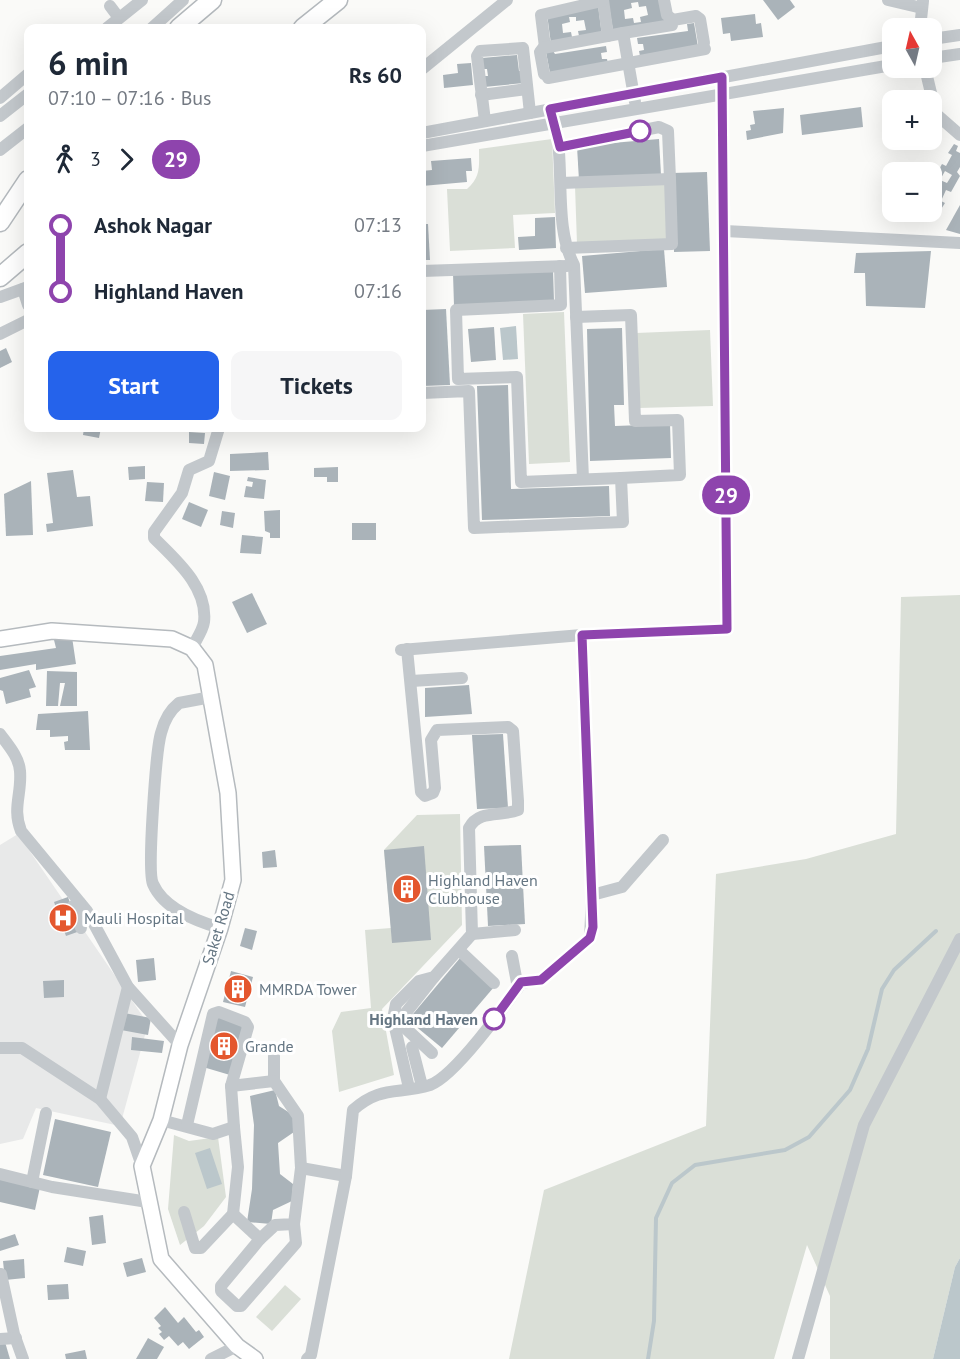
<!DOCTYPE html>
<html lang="en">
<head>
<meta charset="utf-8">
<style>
  :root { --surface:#fff; --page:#f6f6f7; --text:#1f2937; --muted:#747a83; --accent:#2563eb }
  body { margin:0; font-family:"PT Sans",sans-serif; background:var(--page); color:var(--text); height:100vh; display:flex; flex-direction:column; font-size:22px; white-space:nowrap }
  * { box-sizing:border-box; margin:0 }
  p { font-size:20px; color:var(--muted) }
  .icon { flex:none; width:33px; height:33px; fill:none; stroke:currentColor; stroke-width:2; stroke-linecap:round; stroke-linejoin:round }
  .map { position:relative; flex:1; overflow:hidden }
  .details { position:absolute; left:24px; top:24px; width:402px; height:408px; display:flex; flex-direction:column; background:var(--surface); border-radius:12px; box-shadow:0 6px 24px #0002 }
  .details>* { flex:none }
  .badge { padding:0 12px; border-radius:20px; font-size:21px; line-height:39px }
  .needle { width:39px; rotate:352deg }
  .fabs { position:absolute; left:882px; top:18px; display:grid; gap:12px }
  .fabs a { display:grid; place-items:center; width:60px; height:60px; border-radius:12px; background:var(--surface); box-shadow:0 6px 24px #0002; font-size:30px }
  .map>.badge { position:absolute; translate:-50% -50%; box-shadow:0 0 0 3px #fff }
  .legs { display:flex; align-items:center; gap:9px; height:66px; padding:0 24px; font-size:20px }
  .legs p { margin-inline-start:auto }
  .headline { display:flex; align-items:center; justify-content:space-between; height:102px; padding:0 24px }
  h1 { font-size:33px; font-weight:600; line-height:45px }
  .cta { display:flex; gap:12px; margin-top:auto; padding:12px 24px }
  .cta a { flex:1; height:69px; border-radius:12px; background:var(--accent); color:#fff; font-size:24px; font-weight:600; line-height:69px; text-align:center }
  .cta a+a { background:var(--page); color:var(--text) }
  ul { padding:0 24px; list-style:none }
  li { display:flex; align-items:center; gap:21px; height:66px; font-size:22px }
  li i { display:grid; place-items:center; width:9px; height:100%; margin:0 8px; background:currentColor }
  li i::after { content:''; width:15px; height:15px; margin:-8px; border:4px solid; border-radius:50%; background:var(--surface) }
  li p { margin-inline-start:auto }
  li:first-child i { background:linear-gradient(#0000 50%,currentColor 0) }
  li:last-child i { background:linear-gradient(currentColor 50%,#0000 0) }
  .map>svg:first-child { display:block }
</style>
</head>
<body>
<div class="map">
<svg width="960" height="1359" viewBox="0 0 960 1359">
  <rect width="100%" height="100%" fill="#fafaf8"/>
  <!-- built -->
  <path fill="#e8e9e9" d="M18,834L148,1024L120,1126L36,1108L23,1139L0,1144V845Z"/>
  <!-- green -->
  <g fill="#dadfd7">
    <path d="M552,139L555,213L513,215L515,248L450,251L447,189H467C481,177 479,166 479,149Z"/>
    <path d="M666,182L668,240L577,244L575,186Z"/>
    <path d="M564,312L570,462L529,464L523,314Z"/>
    <path d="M710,330L713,406L639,408L636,333Z"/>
    <path d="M960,595V1258L955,1267L933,1359H830V1296L807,1245L774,1359H509L544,1190L706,1126L716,874L806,859L896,834L901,597Z"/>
    <path d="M460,814L462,925L382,1009L394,1075L339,1092L332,1031L341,1012L371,1008L365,930L391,928L384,850L417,815Z"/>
    <path d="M174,1135L189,1141L218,1137L226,1197L204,1226L180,1245L168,1209Z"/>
    <path d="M285,1285L301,1299L272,1331L256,1317Z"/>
  </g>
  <!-- water -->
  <g fill="#bbc7cb">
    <path d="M516,326L518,359L503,360L500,328Z"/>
    <path d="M210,1148L222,1184L207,1189L195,1153Z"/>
    <path d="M960,1258V1359H933L955,1267Z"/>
  </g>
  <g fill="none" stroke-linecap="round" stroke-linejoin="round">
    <!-- stream -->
    <path stroke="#bbc7cb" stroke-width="4" d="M648,1359L654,1321L656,1218L672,1183L695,1165L785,1150L809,1137L850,1090L868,1049L882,989L894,970L936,931"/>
  </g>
  <!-- building -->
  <g fill="#aab3b9" fill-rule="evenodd">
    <path d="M608,0H661L665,22L613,30ZM638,2L639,7L646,6L648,15L640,17L641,22L634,23L633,18L625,19L624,10L632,8L631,3Z"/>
    <path d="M763,0H790L795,7L778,20Z"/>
    <path d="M598,5L602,36L551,44L547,14ZM569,17H576V21L584,20L586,30L578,31L579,36L572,37L571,32L563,33L562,24L570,22Z"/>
    <path d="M755,14L756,24L761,23L763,37L731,41L730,33L723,34L721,18Z"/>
    <path d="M694,23L698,47L640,56L639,51L644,50L643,44H638L637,38L688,31L687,24Z"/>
    <path d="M606,46L607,52L601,53L602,59H607L608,64L550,73L546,52L553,51L555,54Z"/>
    <path d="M517,55L519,71H523L524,83L484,87L483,76H488L487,69H483L482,58Z"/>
    <path d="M471,63L473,85L444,88L443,75L458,73L457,64Z"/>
    <path d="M927,91L929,100H892V113L887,114L884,101Z"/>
    <path d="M861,107L863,127L802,135L800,115Z"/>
    <path d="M784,108L783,133L747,140L746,131L751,130L750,125L755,124L753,111Z"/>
    <path d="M938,122L941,142L908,147L907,140H932V123Z"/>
    <path d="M659,139L661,175L579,181L577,146Z"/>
    <path d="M954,144L958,146L956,151L960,153V167L957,172L960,176L951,192L946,190L941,201L945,203L938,214L932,210L934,205L932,204V192L936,185L932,182L942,164L946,166L952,155L948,153ZM945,171L952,175L947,183L940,180Z"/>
    <path d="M471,158L472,171H466L467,182L422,186V171L432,170L431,161Z"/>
    <path d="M707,172L710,251L674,252L672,173Z"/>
    <path d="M889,184L892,187V201L882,195Z"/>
    <path d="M892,205V212H908L901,222L887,214Z"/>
    <path d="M960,205V234L946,230Z"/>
    <path d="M555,217L556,248L519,250L518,237L535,236V218Z"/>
    <path d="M422,224H428L430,260H422Z"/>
    <path d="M664,249L667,287L585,293L582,256Z"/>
    <path d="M931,251L925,308L866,306L865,273H854L856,253Z"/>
    <path d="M553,270L554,302L454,306L453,274Z"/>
    <path d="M446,309L450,385L422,386V310Z"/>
    <path d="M494,327L496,360L471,362L468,329Z"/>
    <path d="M622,328L624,405H614L615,426L670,424L671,458L590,461L587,329Z"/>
    <path d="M6,348L12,362L0,368V351Z"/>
    <path d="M508,385L511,489L609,486L610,516L482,520L477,386Z"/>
    <path d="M84,428H101L99,438L83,435Z"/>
    <path d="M189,432L205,433L204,444L189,443Z"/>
    <path d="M268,452L269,470L230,471V454Z"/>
    <path d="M145,466V479L129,480L128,467Z"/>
    <path d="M338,467V482H327V477H314V468Z"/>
    <path d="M73,470L77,497L90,496L93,526L47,532L46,524L53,523L47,473Z"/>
    <path d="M214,472L230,476L225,500L209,496Z"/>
    <path d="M248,477L266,480L264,499L244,497L246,486L252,487L253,482L247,481Z"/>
    <path d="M31,481L33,535L6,536L4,494Z"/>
    <path d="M147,482L164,483L163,502L145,501Z"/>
    <path d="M189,502L208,510L201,527L182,519Z"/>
    <path d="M280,510V538H270V533L265,531L264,511Z"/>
    <path d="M222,511L235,513L233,528L220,525Z"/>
    <rect x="352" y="523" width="24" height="17"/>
    <path d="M242,535L263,537L261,554L240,553Z"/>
    <path d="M252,593L267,624L247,633L232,602Z"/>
    <path d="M72,637L76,664L36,670V664L0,670V656L56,648L54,640Z"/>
    <path d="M29,670L36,687L29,689L31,697L6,704L3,691L0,690V678Z"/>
    <path d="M47,671L77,672V706H60L65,683H60L58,706H46Z"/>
    <path d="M469,685L472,714L425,717V688Z"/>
    <path d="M88,711L90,750H65L64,742L68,741V736L50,737V730H36L38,714Z"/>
    <path d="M503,734L508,808L477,809L472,735Z"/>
    <path d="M521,845L525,924L488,926L484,846Z"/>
    <path d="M424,846L431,940L392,943L384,850Z"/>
    <path d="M275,850L277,867L263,868L262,852Z"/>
    <path d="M68,897L80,931L66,936L54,902Z"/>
    <path d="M245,928L257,931L252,950L240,946Z"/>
    <path d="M154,958L156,980L138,982L136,960Z"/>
    <path d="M460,958L494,987L442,1048L408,1020Z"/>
    <path d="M231,971L253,977L245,1007L223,1002Z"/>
    <path d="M64,980V997L44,998L43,981Z"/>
    <path d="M124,1013L151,1018L148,1035L121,1030Z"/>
    <path d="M217,1017L245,1024L230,1075L203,1067Z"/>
    <path d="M132,1037L164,1041L162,1053L131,1050Z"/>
    <path d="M275,1090L279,1106L293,1115L294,1132L278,1143L280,1174L293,1184L292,1201L273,1210L271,1224L247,1222L252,1189L254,1125L250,1096Z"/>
    <path d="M55,1119L111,1132L98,1187L43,1175Z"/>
    <path d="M0,1179L40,1187L35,1210L0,1202Z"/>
    <path d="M103,1215L106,1243L92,1245L89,1217Z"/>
    <path d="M15,1234L19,1245L0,1251V1239Z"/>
    <path d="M67,1247L86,1251L83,1266L64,1262Z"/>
    <path d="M142,1258L146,1272L127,1277L123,1263Z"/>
    <path d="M24,1259L25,1278L5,1280L3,1261Z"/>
    <path d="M68,1284L69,1299L48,1300L47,1285Z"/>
    <path d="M165,1307L178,1323L184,1317L196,1332L199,1330L204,1337L189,1349L183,1342L178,1346L169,1336L164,1340L159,1334L162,1332L158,1328L161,1326L154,1318Z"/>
    <path d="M148,1338L164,1347L157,1359H136Z"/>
    <path d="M5,1342L10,1359H0V1343Z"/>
    <path d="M85,1350L87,1359H66L65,1354Z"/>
  </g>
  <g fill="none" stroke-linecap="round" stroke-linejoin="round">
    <!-- major casing -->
    <g stroke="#b5babe" stroke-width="18">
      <path id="major" d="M0,639L52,631L172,639L192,648L205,665L228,793L233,880L220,928L180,1045L161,1120L142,1166L161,1259L237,1346L255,1359"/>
    </g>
    <!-- highway casing -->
    <g stroke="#b4b9bd" stroke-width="21">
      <g id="highway">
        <path d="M179,28L212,0"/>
        <path d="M303,28L338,0"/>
        <path d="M0,222L28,180"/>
        <path d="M0,277L28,253"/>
      </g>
    </g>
    <!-- minor -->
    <g stroke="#c3c8cc" stroke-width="12">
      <path d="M603,0L608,36"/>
      <path d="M664,0L667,15L673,20"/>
      <path d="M888,0L922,8"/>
      <path d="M110,6L119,18"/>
      <path d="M107,28L142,0"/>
      <path d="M152,28L183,0"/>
      <path d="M920,28L923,1"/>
      <path d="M623,33L672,25L673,20L696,16L700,19L704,43"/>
      <path d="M932,39L960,35"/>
      <path d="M545,47L541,15L602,1"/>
      <path d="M932,58L960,54"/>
      <path d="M925,68L936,114L960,135"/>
      <path d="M422,69L507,0"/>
      <path d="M544,74L540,52L543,48L623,33L635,102"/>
      <path d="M548,78L705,49"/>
      <path d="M481,95L527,89"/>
      <path d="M0,98L28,74"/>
      <path d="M0,116L28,94"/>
      <path d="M553,116C567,164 552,223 574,265L583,479"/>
      <path d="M485,121L477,56L480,51L523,48L530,113"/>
      <path d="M422,133L892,46"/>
      <path d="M422,146L892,65"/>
      <path d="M560,147L659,127L668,131L670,179"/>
      <path d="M0,150L28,128"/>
      <path d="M561,183L670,179L672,244L566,248"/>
      <path d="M725,231L960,243"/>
      <path d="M422,271L567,266"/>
      <path d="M23,289L28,305"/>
      <path d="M0,297L28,287"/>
      <path d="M576,317L631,315L635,421L678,420L680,475L621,478"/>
      <path d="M0,334L28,320"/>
      <path d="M422,393L469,391L474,528L623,522L621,478L521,482L517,377L458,379L456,310L561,305L560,266"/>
      <path d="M192,648C196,640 203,630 204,622C208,587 176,560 154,538V532L182,493L189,470L209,461L219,428"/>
      <path d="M407,649L421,792L425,796L433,793L435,788L431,740L437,730L508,727L513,731L518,801V810C501,817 479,809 469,828L472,934L434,977L419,981L396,1004L393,1019L409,1088"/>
      <path d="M401,650L582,635"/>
      <path d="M411,681L462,678"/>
      <path d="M211,697L179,703C169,711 164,721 161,733C156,750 147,872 153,884C164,909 196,921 220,928"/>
      <path d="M0,734C8,745 19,757 20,771C22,794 12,808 21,831L87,911L128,987L180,1045"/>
      <path d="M592,895L622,887L663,840"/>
      <path d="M80,903L73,906L81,928"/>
      <path d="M472,934L515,930"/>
      <path d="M460,951L494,983"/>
      <path d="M512,956L518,988"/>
      <path d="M412,1047L422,1086"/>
      <path d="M0,1048H22L100,1099L132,1137L142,1166"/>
      <path d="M432,1053L401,1024V1019L434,977"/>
      <path d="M274,1081V1056"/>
      <path d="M231,1086L274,1081L298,1116L301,1168L294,1224L275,1225L260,1239"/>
      <path d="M100,1099L128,987"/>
      <path d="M161,1120L213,1134L234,1127L238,1167L233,1214L201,1248H195L184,1212"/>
      <path d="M187,1125L213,1014L219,1012L245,1022L248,1027L231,1086L234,1127"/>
      <path d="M301,1168L346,1176"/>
      <path d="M0,1174L52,1187L148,1202"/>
      <path d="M32,1182L46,1113"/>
      <path d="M233,1214L260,1239L221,1286V1291L237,1306H241L296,1243L294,1224"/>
      <path d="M1,1274L14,1334L23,1359"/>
      <path d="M0,1339L16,1338"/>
      <path d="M211,1359L237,1346"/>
      <path d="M307,1359L311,1355L346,1176L353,1110C381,1085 398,1095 430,1085C455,1076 505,1006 521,983L541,980L590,938L592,895L582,635L727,629L722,77"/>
      <path d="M798,1359L864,1125L960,939"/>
    </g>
    <!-- major -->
    <use href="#major" stroke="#fff" stroke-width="15"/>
    <!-- highway -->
    <use href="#highway" stroke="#fff" stroke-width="18"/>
  </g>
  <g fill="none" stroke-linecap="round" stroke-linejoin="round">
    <!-- line-1 casing -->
    <g stroke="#fff" stroke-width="14">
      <path id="line-1" d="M494,1019L521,982L541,980L590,938L593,927L582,635L727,629L722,77L550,109L560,147L640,131"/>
    </g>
    <!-- line-1 -->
    <use href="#line-1" stroke="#8e44ad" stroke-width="9"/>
  </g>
  <!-- icons -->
  <defs>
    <g id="building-disc" transform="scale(1.5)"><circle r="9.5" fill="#e4572e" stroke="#fff"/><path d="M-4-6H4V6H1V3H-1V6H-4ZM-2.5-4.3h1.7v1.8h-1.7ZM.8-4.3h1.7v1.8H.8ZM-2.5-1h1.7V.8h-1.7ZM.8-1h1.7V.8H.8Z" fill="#fff"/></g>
    <g id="hospital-disc" transform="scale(1.5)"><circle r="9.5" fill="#e4572e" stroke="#fff"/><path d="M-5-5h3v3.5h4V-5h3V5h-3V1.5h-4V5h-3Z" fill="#fff"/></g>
  </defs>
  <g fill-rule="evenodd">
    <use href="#building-disc" x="407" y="889"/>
    <use href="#hospital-disc" x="63" y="918"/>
    <use href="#building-disc" x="238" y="989"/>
    <use href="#building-disc" x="224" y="1046"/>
  </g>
  <!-- markers -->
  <g fill="#fff" stroke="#8e44ad" stroke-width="3">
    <circle cx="640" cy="131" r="10"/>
    <circle cx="494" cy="1019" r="10"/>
  </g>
  <g text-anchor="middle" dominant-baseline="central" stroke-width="6" stroke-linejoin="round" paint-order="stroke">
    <!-- poi labels -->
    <g font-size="16" fill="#657683" stroke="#fff" text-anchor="start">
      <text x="428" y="880">Highland Haven<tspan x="428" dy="18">Clubhouse</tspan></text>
      <text x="84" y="918">Mauli Hospital</text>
      <text x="259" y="989">MMRDA Tower</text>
      <text x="245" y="1046">Grande</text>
    </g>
    <!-- street labels -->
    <g font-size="16" fill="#657683" stroke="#fff">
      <text transform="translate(218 928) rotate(-73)">Saket Road</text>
    </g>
    <!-- stop labels -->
    <g font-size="16" font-weight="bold" fill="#657683" stroke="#fff" text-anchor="end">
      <text x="478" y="1019">Highland Haven</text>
    </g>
  </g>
</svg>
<div class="fabs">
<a><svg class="needle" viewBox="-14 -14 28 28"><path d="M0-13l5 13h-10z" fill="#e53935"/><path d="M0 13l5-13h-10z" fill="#747a83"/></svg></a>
<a>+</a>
<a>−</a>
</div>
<b class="badge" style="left:726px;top:495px;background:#8e44ad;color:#fff">29</b>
<section class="details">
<div class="headline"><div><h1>6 min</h1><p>07:10 – 07:16 · Bus</p></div><b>Rs 60</b></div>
<div class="legs"><svg class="icon" aria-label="walk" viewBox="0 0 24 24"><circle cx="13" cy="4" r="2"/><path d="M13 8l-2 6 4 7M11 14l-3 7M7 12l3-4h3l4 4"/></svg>3<svg class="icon" aria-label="forward" viewBox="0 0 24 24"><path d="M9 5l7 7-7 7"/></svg><b class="badge" style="background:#8e44ad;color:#fff">29</b></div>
<ul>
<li><i style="color:#8e44ad"></i><b>Ashok Nagar</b><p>07:13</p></li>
<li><i style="color:#8e44ad"></i><b>Highland Haven</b><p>07:16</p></li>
</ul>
<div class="cta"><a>Start</a><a>Tickets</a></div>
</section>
</div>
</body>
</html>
